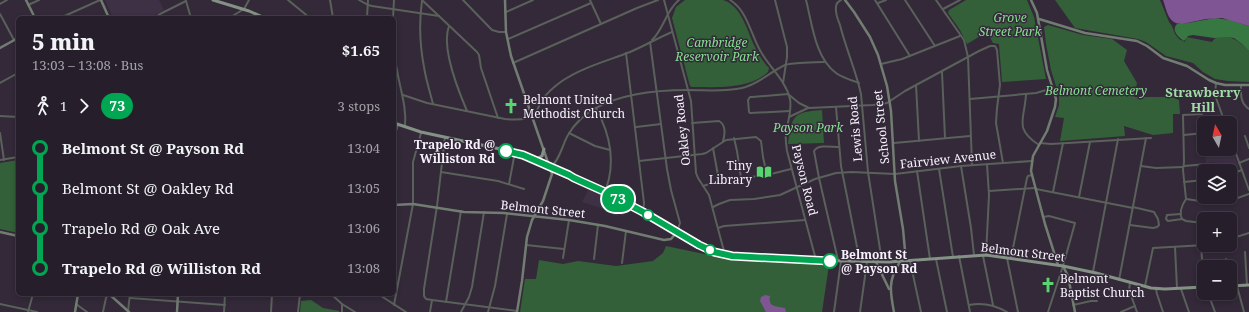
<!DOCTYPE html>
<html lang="en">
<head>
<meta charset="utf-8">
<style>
  :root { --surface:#261f2b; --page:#322c37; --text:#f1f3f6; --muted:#a4a2a9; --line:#423d47 }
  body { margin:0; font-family:"Noto Serif",serif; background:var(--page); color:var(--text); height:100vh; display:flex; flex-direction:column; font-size:15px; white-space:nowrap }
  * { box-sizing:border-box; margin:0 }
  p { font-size:13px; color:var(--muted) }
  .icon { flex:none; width:22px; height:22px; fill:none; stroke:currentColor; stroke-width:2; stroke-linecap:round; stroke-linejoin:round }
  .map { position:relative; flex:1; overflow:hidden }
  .drawer { position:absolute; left:16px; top:16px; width:380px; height:280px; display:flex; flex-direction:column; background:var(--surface); border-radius:6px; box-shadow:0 2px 6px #0003,0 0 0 1px var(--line) }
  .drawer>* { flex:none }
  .badge { padding:0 8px; border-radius:13px; font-size:14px; line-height:26px }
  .needle { width:26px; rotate:351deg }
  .fabs { position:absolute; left:1197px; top:116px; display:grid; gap:8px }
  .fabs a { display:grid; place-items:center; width:40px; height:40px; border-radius:6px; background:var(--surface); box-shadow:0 2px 6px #0003,0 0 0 1px var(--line); font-size:20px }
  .map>.badge { position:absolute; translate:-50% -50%; box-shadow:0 0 0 2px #fff }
  .legs { display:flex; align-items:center; gap:6px; height:44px; padding:0 16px; font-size:13px }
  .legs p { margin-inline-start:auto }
  .summary { display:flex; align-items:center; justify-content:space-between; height:68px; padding:0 16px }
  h1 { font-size:22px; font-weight:800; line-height:30px }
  ul { padding:0 16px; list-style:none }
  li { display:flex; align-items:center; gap:14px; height:40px; font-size:15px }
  li i { display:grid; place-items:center; width:6px; height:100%; margin:0 5px; background:currentColor }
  li i::after { content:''; width:10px; height:10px; margin:-5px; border:3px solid; border-radius:50%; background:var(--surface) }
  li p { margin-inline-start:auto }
  li:first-child i { background:linear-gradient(#0000 50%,currentColor 0) }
  li:last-child i { background:linear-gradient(currentColor 50%,#0000 0) }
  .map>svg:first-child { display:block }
</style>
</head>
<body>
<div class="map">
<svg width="1249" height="312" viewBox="0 0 1249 312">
  <rect width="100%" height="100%" fill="#332939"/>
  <!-- built -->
  <g fill="#3e3045">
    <path d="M105,0H159L164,10L150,18H113Z"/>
    <path d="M1205,149H1218L1220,154L1232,149L1239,169L1230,172V171H1217L1214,162L1206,163Z"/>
    <path d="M589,188L628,208L623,216L618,214V216L613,215V212L582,202Z"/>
  </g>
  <!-- green -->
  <g fill="#336039">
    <path d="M685,0H723C742,6 747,31 755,47C759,55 763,62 769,68L768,72C749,90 717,87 692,87L690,86L672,18L676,7Z"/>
    <path d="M966,0H1027L1034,17L1046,79L1002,82L999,44L993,43L987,32L967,44L960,30L948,13L949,10Z"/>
    <path d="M1055,0H1160L1169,22L1172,26L1175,34L1179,39L1185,42L1186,37L1212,42C1221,28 1241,42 1249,51V82L1228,81L1215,79L1203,72L1193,63L1166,56L1146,42L1138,39L1075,28Z"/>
    <path d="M1048,25L1083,35L1112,39L1127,50L1124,61L1137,83L1134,97H1171L1179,100L1180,114H1173V133L1153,135L1124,126L1125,136L1060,141L1064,118L1055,117L1059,105V96L1051,70L1046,44L1044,27Z"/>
    <path d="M822,110L824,143L788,144C791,115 794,112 822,110Z"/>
    <path d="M18,160V233L0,229V163Z"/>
    <path d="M666,246L728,259L829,265L822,312H520L525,279H536L539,260L563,264L578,261L616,266L653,261L663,253Z"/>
    <path d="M311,300L323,308L339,311V312H300L301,301Z"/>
  </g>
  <!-- forest -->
  <path fill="#377842" d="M1215,18L1230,20L1249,26V51L1242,44L1234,38L1226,37L1214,38L1193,35L1188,36L1184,41C1178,37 1171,30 1177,24L1188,23Z"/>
  <!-- water -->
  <g fill="#7f5594">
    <path d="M1163,0H1249V26L1222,18L1206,19L1182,24C1168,24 1167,11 1163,0Z"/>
    <path d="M765,295L770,296C770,298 769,300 770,302C771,307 781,307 785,308L786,312H766L760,301L761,297Z"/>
  </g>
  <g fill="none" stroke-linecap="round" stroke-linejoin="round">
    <!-- street -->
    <g stroke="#5a615a" stroke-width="2">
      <path d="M288,0L310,18"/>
      <path d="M330,0L333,18"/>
      <path d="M359,0L368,5L372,6L439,16"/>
      <path d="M422,0L477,52L479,55L481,68L498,118"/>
      <path d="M463,0L492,30L499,32H506"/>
      <path d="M590,0L601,24"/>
      <path d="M664,0L691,101L696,173L698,178L709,195L725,255"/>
      <path d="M730,0C748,11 751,36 761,52C770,68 786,81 790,99C792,110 788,121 786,132C785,138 786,144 787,151L816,260"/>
      <path d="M775,0L787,47V57L783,83"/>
      <path d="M806,0C812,23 815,58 836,73C843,78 851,80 859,83"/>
      <path d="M841,0C838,2 836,3 836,7C835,13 838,20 840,25C846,49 856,71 861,94L868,172L882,262"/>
      <path d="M875,0L910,56"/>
      <path d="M905,0L935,46"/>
      <path d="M936,0L964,40L968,57L972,165"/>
      <path d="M186,1L191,18"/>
      <path d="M422,1C419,22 420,46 424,67C426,80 430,92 433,104"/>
      <path d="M878,3L886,0"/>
      <path d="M0,4L7,0"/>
      <path d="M28,5L39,0"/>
      <path d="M943,9L960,0"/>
      <path d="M506,12L533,0"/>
      <path d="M0,14L14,40"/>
      <path d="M60,18L100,0"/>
      <path d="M154,18L160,14L186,1"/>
      <path d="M229,18L244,9L249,0"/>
      <path d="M367,18L368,0"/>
      <path d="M393,18L394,0"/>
      <path d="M449,26C441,47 458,90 467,111"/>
      <path d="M508,39L591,3"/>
      <path d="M652,40C664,29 666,10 679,0"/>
      <path d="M650,42L667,169L671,190L680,223L677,232"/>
      <path d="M394,44C395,53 395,62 397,70C400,89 407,107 405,127"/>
      <path d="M626,53L644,203L643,212"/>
      <path d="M513,63L637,8L658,0"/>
      <path d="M881,64L902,59L960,36"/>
      <path d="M942,72L945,138"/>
      <path d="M0,83L18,73"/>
      <path d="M1216,83L1215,95L1225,123"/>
      <path d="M916,85L919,141"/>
      <path d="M1241,85C1241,95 1240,103 1249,109"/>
      <path d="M1026,94C1025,119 1013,128 1039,145"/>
      <path d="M403,95L427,103L505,119C514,120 528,120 535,114C538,110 539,104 542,100C547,93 555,86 562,81C583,67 607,61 630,52C644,46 658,38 672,32"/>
      <path d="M970,99L1036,93L1053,88"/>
      <path d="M528,103L542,99"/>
      <path d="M836,107L841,166L860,262"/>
      <path d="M596,108C610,134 616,161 606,189"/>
      <path d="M790,111L750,113L749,112L748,100L750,97H752L788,94L799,103L809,108L873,105L887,103L905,91L979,51L990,46H995L997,50L1000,85L997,108L996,123L1003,163"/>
      <path d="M0,116L18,117"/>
      <path d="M789,117L808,108"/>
      <path d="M692,123L719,121C726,125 725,134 723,141"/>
      <path d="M636,127L661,124"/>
      <path d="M0,133L4,160"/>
      <path d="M569,133L595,146L610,150"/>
      <path d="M1184,135L1204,133"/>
      <path d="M1245,136L1249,148"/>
      <path d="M394,137L398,125"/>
      <path d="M445,137L437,206L424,289V296L426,299L432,300L517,311"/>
      <path d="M1230,137L1249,190"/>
      <path d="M734,138L737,151L741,178"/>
      <path d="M894,143L970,136"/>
      <path d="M1040,143L1051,144L1151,138"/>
      <path d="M713,148L719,181"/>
      <path d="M0,160L18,157"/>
      <path d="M639,161L702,154L706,153L726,140L756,137L761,141L763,157L767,175"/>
      <path d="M1239,163L1249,159"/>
      <path d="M551,166C559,162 563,143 568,135C575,123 585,114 596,108C623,93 658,90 688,90C706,90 725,92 742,88C759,84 770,72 785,65C790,63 817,62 824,62"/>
      <path d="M961,166L971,228L974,255"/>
      <path d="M1141,166L1156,168L1183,167"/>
      <path d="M1184,166L1207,164"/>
      <path d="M939,169L953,257"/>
      <path d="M917,171L930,259"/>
      <path d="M441,172L498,181L524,189"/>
      <path d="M1230,174L1242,170"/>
      <path d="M1184,182L1204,180"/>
      <path d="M509,184L515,152"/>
      <path d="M703,186L719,181L767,175L791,169"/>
      <path d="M1036,189L1133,208"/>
      <path d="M989,191L1035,188"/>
      <path d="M1053,192L1063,143"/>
      <path d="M1079,197L1090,142"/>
      <path d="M1186,199L1183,170L1184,162L1183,115L1202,114"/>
      <path d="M1186,199L1221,204L1249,194"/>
      <path d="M1186,199C1182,205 1179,213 1182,219L1186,221L1204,223"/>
      <path d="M713,207L719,204L730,200L754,199L780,195L815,179L836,173L852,172L895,174L961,166L1032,161"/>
      <path d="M1181,214L1167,215L1166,219L1168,221L1182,219"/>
      <path d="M1043,217L1049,216L1075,223L1063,266L1048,312"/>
      <path d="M1130,225L1153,228L1157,227L1159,225L1158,219L1154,212L1133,207"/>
      <path d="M718,228L724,226L805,220"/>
      <path d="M1230,239L1249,233"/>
      <path d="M526,245L564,249"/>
      <path d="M1201,245L1204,287"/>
      <path d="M1175,247L1177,288"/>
      <path d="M1245,252L1247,285"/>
      <path d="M986,255L989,195L987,164"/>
      <path d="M959,256L970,312"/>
      <path d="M983,256L993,305"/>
      <path d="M563,258L569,220"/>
      <path d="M1007,258L1018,312"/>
      <path d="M1011,258L1027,178L1028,176L1032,175"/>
      <path d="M594,259L598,225"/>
      <path d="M936,259L947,312"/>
      <path d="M1226,259L1227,267"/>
      <path d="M838,260L819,178L814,151C819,144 831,147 839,147"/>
      <path d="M910,261L921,312"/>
      <path d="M622,263L626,231"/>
      <path d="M1093,272L1118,139"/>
      <path d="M1119,280L1146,138"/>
      <path d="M1130,283L1129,290L1137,312"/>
      <path d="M1145,286L1153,248L1205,245"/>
      <path d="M1237,286L1244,312"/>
      <path d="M1156,289L1157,294L1163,312"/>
      <path d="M1181,289L1189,312"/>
      <path d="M1208,293L1215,312"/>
      <path d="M331,294L342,304L355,312"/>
      <path d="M378,294L406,312"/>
      <path d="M130,298L225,305"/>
      <path d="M446,302L461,211"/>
      <path d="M0,304L37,312"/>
      <path d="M76,304L87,312"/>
      <path d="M394,305L413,204V162L421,133"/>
      <path d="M969,305C983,302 995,305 1007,312"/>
      <path d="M1073,305L1091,301H1097"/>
      <path d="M128,311L130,294"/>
      <path d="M28,312L33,294"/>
      <path d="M103,312L106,298L108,294"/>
      <path d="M224,312L225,294"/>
      <path d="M271,312L272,294"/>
      <path d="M298,312L300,294"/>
      <path d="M342,312V304"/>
      <path d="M430,312L432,300"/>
      <path d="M461,312L469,297L472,287L484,212"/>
      <path d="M488,312L495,286L507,214"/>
      <path d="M834,312L841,261"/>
      <path d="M860,312L867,262"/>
      <path d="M1121,312L1135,306"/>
    </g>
    <!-- secondary -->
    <g stroke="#727d72" stroke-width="2.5">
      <path d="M26,0L35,18"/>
      <path d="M101,0L109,18"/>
      <path d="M505,0L506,32L511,56L552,174L543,201L532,220L527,237L522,281L517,312"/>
      <path d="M845,0L854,12L870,37L878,55L887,86L891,111L895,181L903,229L906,261"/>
      <path d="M1031,0L1037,13L1047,70L1056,99L1055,107L1047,131L1033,156L1031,171L1045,224L1058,265"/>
      <path d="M1039,19L1085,33L1137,41L1147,46L1163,58L1187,66L1209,80L1216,83L1225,85H1249"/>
      <path d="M0,48L18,38"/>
      <path d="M394,205L413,204L464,212L504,213L569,220L605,226L664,240L671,239L677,232"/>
      <path d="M0,232L18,236"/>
      <path d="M876,262L889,289"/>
      <path d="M1063,266L1068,276L1075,312"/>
      <path d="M109,294L129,312"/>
      <path d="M75,312L78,294"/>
      <path d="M177,312L178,294"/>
      <path d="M894,312C890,292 888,279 900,262"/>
    </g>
    <!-- primary -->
    <g stroke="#849285" stroke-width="3">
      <path d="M213,0L249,11L265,18"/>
      <path d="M394,123L421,132L514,152"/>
      <path d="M500,148L511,149L569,175L575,176L619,196L642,211"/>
      <path d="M536,159L542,156L544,149"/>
      <path d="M569,175L574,178L643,212L706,249L725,255L803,260L889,262L986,255L1063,266L1096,273L1151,288L1165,289L1204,287"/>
      <path d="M1230,286L1249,285"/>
    </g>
  </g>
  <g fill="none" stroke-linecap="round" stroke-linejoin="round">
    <!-- line-1 casing -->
    <g stroke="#fff" stroke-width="9">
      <path id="line-1" d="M506,151L523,155L569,175L574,178L603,191L643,212L699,245L714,252L732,256L830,261"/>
    </g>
    <!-- line-1 -->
    <use href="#line-1" stroke="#00a651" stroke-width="6"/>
  </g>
  <!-- icons -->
  <defs>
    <g id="church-bare" transform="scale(1.2)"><path d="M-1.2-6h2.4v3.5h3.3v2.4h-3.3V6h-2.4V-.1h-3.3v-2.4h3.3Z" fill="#59d56f" stroke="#332939" stroke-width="2.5" paint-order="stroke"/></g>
    <g id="library-bare" transform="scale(1.2)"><path d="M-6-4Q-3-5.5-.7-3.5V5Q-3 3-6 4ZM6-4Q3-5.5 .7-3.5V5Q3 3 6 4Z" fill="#59d56f" stroke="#332939" stroke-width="2.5" paint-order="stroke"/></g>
  </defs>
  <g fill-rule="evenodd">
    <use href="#church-bare" x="511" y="106"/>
    <use href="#library-bare" x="764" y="172"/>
    <use href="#church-bare" x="1048" y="285"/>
  </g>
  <!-- markers -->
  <g fill="#fff" stroke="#00a651" stroke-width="2">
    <circle cx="506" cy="151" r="7"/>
    <circle cx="648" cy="215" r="5"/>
    <circle cx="710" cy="250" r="5"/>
    <circle cx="830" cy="261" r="7"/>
  </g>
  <g text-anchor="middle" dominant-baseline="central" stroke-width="3" stroke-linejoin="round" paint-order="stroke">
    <!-- park labels -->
    <g font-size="12" font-style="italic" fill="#87e092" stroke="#332939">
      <text x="1010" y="17">Grove<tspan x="1010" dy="14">Street Park</tspan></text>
      <text x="717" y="42">Cambridge<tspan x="717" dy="14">Reservoir Park</tspan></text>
      <text x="1096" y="90">Belmont Cemetery</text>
      <text x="808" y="127">Payson Park</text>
    </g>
    <!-- poi labels -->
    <g font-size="12" fill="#f8f2fc" stroke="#332939" text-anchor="start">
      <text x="523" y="99">Belmont United<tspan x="523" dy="14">Methodist Church</tspan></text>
      <text x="752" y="165" text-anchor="end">Tiny<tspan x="752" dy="14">Library</tspan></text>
      <text x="1060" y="278">Belmont<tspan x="1060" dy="14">Baptist Church</tspan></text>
    </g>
    <!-- street labels -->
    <g font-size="12" fill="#f8f2fc" stroke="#332939">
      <text transform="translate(881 127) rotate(-96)">School Street</text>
      <text transform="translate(855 129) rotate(-95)">Lewis Road</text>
      <text transform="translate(682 130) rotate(-96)">Oakley Road</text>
      <text transform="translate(948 159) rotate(-6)">Fairview Avenue</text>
      <text transform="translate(805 180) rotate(76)">Payson Road</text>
      <text transform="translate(543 209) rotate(6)">Belmont Street</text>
      <text transform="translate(1023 252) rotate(7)">Belmont Street</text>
    </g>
    <!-- stop labels -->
    <g font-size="12" font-weight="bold" fill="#f8f2fc" stroke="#332939" text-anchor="end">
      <text x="495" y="144">Trapelo Rd @<tspan x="495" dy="14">Williston Rd</tspan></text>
      <text x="841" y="254" text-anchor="start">Belmont St<tspan x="841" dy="14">@ Payson Rd</tspan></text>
    </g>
    <!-- neighbourhood labels -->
    <g font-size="13" font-weight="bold" fill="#9fdda5" stroke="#332939">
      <text x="1203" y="92">Strawberry<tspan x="1203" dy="15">Hill</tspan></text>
    </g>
  </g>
</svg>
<div class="fabs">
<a><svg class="needle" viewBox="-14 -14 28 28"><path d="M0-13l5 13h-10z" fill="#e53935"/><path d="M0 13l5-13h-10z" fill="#a4a2a9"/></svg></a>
<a><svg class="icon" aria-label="layers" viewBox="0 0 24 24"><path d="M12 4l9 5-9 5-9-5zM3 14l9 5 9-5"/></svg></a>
<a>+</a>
<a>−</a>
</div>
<b class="badge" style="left:618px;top:199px;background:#00a651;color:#fff">73</b>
<section class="drawer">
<div class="summary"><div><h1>5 min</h1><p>13:03 – 13:08 · Bus</p></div><b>$1.65</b></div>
<div class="legs"><svg class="icon" aria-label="walk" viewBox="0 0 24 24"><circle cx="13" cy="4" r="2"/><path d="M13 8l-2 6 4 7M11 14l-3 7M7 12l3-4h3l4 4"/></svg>1<svg class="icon" aria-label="forward" viewBox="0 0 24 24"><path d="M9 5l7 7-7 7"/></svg><b class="badge" style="background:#00a651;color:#fff">73</b><p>3 stops</p></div>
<ul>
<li><i style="color:#00a651"></i><b>Belmont St @ Payson Rd</b><p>13:04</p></li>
<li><i style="color:#00a651"></i><span>Belmont St @ Oakley Rd</span><p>13:05</p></li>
<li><i style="color:#00a651"></i><span>Trapelo Rd @ Oak Ave</span><p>13:06</p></li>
<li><i style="color:#00a651"></i><b>Trapelo Rd @ Williston Rd</b><p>13:08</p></li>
</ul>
</section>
</div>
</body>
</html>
